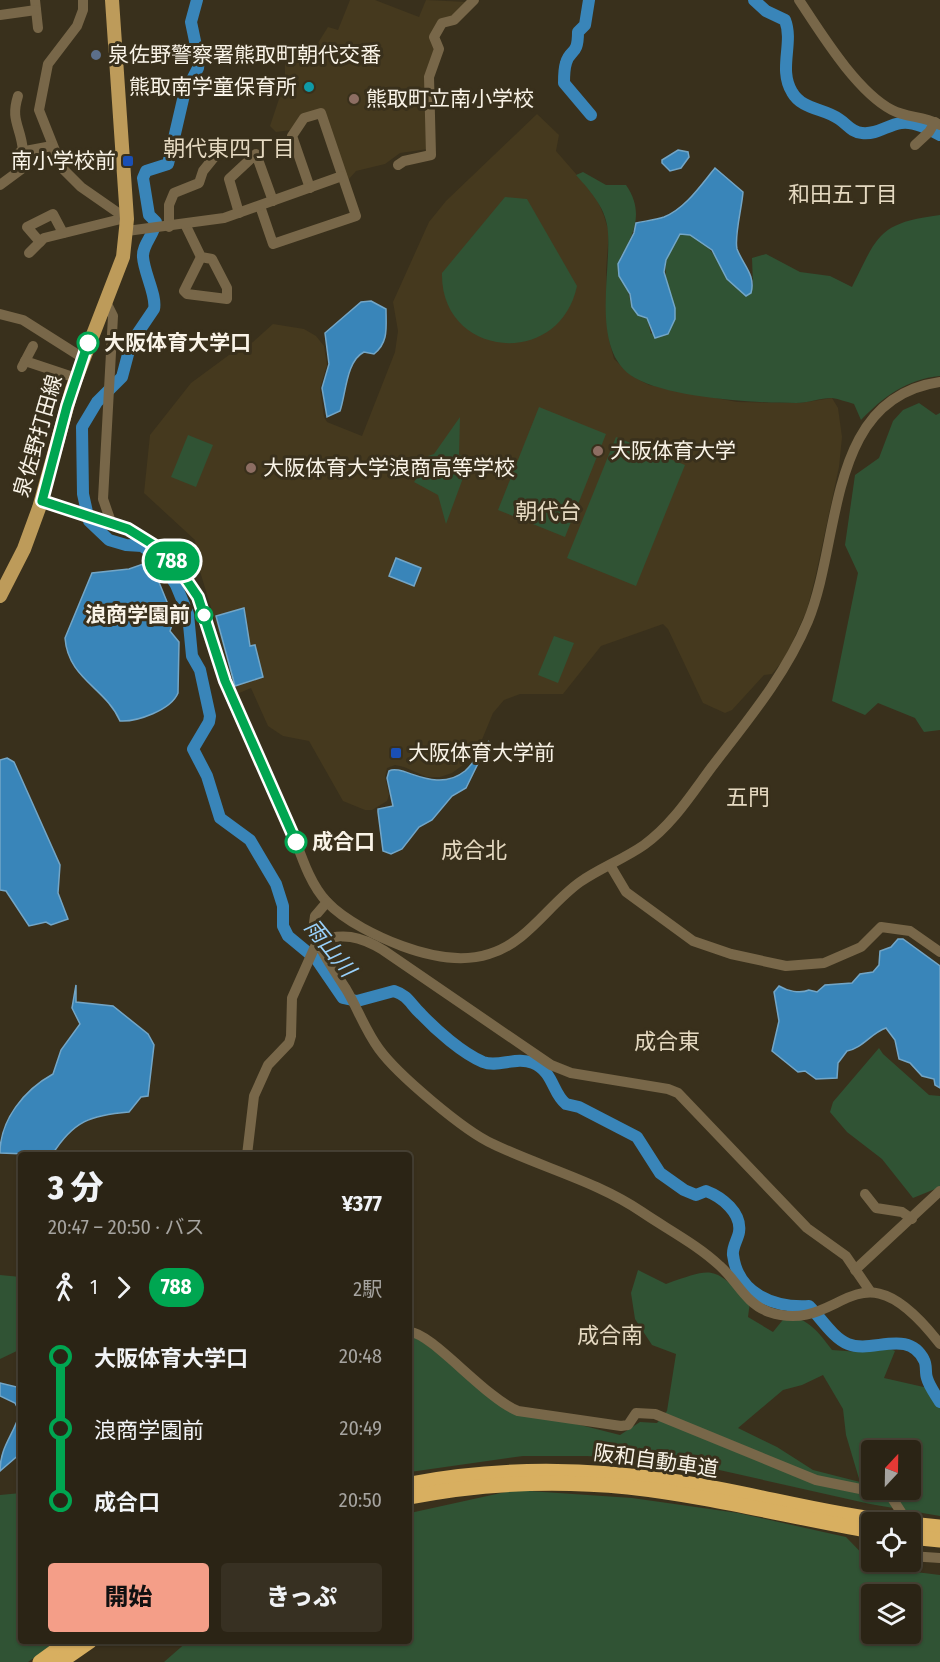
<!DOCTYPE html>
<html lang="ja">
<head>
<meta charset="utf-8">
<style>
  :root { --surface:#2b2415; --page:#373022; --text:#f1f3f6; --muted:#a6a4a0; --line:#474134; --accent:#f49e88 }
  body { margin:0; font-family:"Fira Sans Condensed","Noto Sans JP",sans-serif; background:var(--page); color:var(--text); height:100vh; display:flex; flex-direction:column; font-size:22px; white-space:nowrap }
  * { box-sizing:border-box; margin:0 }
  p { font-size:20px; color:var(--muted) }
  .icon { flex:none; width:33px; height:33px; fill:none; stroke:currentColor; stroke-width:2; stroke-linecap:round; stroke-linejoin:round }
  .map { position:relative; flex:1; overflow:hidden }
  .sheet { position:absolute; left:18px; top:1152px; width:394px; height:492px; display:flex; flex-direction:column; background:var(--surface); border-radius:6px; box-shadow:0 2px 4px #0004,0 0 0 2px var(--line) }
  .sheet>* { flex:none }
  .badge { padding:0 12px; border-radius:20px; font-size:21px; line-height:39px }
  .needle { width:39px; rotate:22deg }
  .tools { position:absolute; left:861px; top:1440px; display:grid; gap:12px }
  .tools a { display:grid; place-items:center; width:60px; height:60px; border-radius:6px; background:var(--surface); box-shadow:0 2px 4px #0004,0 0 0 2px var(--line); font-size:30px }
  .map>.badge { position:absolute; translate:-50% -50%; box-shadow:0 0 0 3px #fff }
  .legs { display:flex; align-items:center; gap:9px; height:66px; padding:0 30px; font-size:20px }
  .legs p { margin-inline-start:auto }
  .headline { display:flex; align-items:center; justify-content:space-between; height:102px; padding:0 30px }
  h1 { font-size:33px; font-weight:800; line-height:45px }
  .cta { display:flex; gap:12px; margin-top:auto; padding:12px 30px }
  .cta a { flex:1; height:69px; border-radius:6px; background:var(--accent); color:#111; font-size:24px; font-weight:800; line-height:69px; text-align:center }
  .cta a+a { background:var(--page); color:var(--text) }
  ul { padding:0 30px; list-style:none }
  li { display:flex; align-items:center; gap:21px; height:72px; font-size:22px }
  li i { display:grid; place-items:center; width:9px; height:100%; margin:0 8px; background:currentColor }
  li i::after { content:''; width:15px; height:15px; margin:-8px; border:4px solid; border-radius:50%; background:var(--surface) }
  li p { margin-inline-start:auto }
  li:first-child i { background:linear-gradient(#0000 50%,currentColor 0) }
  li:last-child i { background:linear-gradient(currentColor 50%,#0000 0) }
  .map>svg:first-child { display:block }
</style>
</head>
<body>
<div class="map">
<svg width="940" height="1662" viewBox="0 0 940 1662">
  <rect width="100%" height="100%" fill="#39301c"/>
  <!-- built -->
  <g fill="#45391e">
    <path d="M350,0H375L419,17L426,0L467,2L453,17L438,22L428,149L400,153L385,164L356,171L348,180L323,109L291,130L276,132L270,126L285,81V62L313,51L328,27L338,30Z"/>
    <path d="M537,114L559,135L556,151L596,197L604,216L609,232L606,270L609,340L614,359L632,376L649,385L737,402L800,403L832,398L838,408L842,437L839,467L816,574L807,610L785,658L772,674L764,675L732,710L725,713L703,703L668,629L663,624L601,646L563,694H520L504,700L493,713L481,742L467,762L452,773L440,777H427L404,767L395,765L387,768L385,777L389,795L387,801L372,810H365L343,801L309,741L283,736L268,726L251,688L237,694L199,568L195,540L144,493L150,435L191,383L229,355L253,342L273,324L304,329L316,336L324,346L327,365L320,388L324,417L327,422L362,436L395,352L398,331L393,302L429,222L446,201Z"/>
  </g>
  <!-- green -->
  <g fill="#305334" fill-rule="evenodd">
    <path d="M583,172L606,185H626C644,211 635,233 620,258L632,308L647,318L651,334L675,308C665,282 658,257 680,234C704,232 719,261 727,279L753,286L752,258L766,254L800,272L830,276L852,287C878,235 878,223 940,215V376C907,379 883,397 861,420L854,404C847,402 839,399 832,398C820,398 808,403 796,403C754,403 671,398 635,378C590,352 611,276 608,233C607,209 591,192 576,175Z"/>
    <path d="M505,197L527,199L577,286C559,370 440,358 442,273Z"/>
    <path d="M919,403L936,415L940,413V730L924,732L915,718L878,703L865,715L832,701L858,573L845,545L855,475L879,458L893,421L903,410Z"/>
    <path d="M539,407L606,434L565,537L498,510Z"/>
    <path d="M460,417L459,455L470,459L446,524L438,495L414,482L429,461L428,456L434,454Z"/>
    <path d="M188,435L213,445L196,487L171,477Z"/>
    <path d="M616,437L685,465L636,586L567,558Z"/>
    <path d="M554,636L574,643L558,683L538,675Z"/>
    <path d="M879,1048L883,1054L929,1095L940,1096V1187L913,1198L882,1159L847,1132L830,1112L833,1102Z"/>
    <path d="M638,1270L666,1284C715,1267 712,1266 750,1302L748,1317L773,1332L786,1316C809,1318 819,1333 832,1350L859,1352L886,1347L895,1351L884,1378L928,1388L940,1408V1516L870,1504L688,1463L587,1456H523L410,1472V1332L505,1406L620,1435L640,1422L657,1423L667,1411L676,1354L652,1345L635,1319L631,1293ZM823,1375L843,1409L846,1435L860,1482L813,1470L777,1447L738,1428L783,1390L802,1385ZM872,1450H910V1490H872Z"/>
    <path d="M0,1275L21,1277V1349L0,1359Z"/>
    <path d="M514,1490L632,1498L738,1513L846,1537L875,1567L940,1575V1662H164L188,1641H410V1513ZM872,1594H910V1634H872Z"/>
    <path d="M21,1493V1641H58L28,1662H0V1495Z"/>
  </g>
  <!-- water -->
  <g fill="#3985b9" stroke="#73a6c7" stroke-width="1.5">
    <path d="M678,150L688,152L689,157L681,168L670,171L662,163V160Z"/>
    <path d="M715,168L743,192C742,207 734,237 737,249C743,265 756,275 751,293L746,296L727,279L712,250L690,235L680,234L666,260L664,272L675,308V319L668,334L655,338L647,318L638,315L632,307L630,294L619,276L618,264L634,233L636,223C645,221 655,220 664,217C685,209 701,185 715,168Z"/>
    <path d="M371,301L386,309C386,327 389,342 374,354L364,352C346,361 346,394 340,411L327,417L322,388L329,364L325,333L361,302Z"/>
    <path d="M396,558L421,568L414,586L389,576Z"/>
    <path d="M143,564L156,575L174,619L170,631L179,642L178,693C171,710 137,722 120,721C106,688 68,679 65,638L92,573L129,569Z"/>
    <path d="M244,608L250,646L255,645L263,677L235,686L216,616Z"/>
    <path d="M489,741L466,788L452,796L432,820L419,827L402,849L391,854L383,851L378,812V809L393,806L387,778L389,771C402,763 435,795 465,771C474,763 481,751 489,741Z"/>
    <path d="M7,758L14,762L60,865L58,893L68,919L51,925L46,922L29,926L6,891L0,890V760Z"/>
    <path d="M898,939H903L940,966V1088L935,1085L934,1079L922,1076L910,1063L899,1059L895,1040L886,1028C871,1033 863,1048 847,1051L838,1063L837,1078L816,1079L805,1071L798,1072L772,1051L779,1021L774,992L779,986C787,991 800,994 809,990L817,992L825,985L852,983L860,974L873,972L879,965L880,951L891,947Z"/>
    <path d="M76,985V1002L113,1006L148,1034L154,1045L148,1096L141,1097L129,1112C91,1115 73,1121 52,1155L0,1153C0,1120 24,1090 53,1074L61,1050L80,1024L72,1008Z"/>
    <path d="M0,1383L21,1388V1453L0,1471C0,1447 13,1436 20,1413L15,1403L0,1396Z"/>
  </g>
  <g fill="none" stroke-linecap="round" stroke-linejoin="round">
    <!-- river -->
    <g stroke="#3985b9" stroke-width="12">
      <path d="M197,0L191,22L199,60L198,68L184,95L168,164L146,171L143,178L149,215L156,222C154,235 142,245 143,257C144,273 157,296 154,309L131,343L122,377L97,402L82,427L83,494L89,521L109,540L126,545L142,546L158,557L176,585L188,614L192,656L200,670L210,716L209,722L193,749L207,776L220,818L250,840L276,884L283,906V926L288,936L317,960L343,998L357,1001L394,991C409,996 410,1004 421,1014C436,1030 462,1053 483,1062C498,1068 516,1056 533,1063C554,1072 552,1093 566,1104L579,1107L637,1137L660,1173L684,1190L696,1195L706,1191C722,1197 742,1213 739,1232C738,1239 732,1247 733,1255C738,1294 774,1308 809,1306C821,1318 833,1338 848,1344C872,1354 908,1328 924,1360C927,1365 925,1373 927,1378C929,1386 936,1395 940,1402"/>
      <path d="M589,0L585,25L578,32C578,57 570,48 566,63C564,69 564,77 564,83L591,115"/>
      <path d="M754,0L766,11L785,20C794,43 778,69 792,92C802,110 824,108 839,119C847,124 851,132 862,133C877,135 887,125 901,123C913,121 930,129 940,135"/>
    </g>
    <!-- minor -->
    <g stroke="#786749" stroke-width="10">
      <path d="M35,0L38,28"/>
      <path d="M83,0V10L77,26L48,64L39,110L62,168L81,187L127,219"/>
      <path d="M799,0C821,33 856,91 892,110C907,118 925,116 940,125"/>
      <path d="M0,15L36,10"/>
      <path d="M18,96C10,121 21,126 23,151"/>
      <path d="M915,145L929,132L935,122"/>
      <path d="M398,165L404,161L431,155L429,77L439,49L434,37L442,23L454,20L474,0"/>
      <path d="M0,185L23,168L20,152L52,146"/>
      <path d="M260,206L273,244L356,216L321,113L304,118L292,136L310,188"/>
      <path d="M239,213L229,179L256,154L273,201"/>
      <path d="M185,224L201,257L184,291L187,294L227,299V288L212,259L201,257"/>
      <path d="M169,227V205L174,193L199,183L203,171L224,145"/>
      <path d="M127,231L224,218L342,176"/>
      <path d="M40,242L27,227L53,214L63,233"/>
      <path d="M29,253L44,238L125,218"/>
      <path d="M106,302L113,316L103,499L111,522"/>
      <path d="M0,314L23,320L83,358"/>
      <path d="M25,361L76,378"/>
      <path d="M22,367L33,346"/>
      <path d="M42,501C91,516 143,526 178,567C205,598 209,638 222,675C239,724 265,769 286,816C298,843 306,880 327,902C345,921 378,937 402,946C429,956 461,963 489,954C527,943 549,904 580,882C600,868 624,859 644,845C672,825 691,795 711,768C747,721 785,676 808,621C842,538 826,398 940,382"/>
      <path d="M610,865L626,892L693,941L731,954L786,966L824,963L861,947L881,927L910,931L940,952"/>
      <path d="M327,902L315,916L313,930C320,951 334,970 346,989C358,1009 365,1030 379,1049C397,1074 464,1131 493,1144C543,1168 596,1181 642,1212C667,1229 698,1245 720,1266C738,1282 745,1303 769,1312C843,1337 856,1235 940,1344"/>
      <path d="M247,1155L254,1096L268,1065L289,1043L291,1036L292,998L317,942C342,932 360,936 383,950L551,1065L571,1073L668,1089L678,1093L807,1228L846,1256L870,1291"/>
      <path d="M865,1194L876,1208L902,1212L912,1219"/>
      <path d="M855,1270L940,1191"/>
      <path d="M410,1332C432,1333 485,1398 518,1411L621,1426L628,1425L636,1413L655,1414L816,1480L890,1495L901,1512"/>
      <path d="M910,1556L940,1558"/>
    </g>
    <!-- major -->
    <path stroke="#bd9b5a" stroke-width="14" d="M0,596L24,549L39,508L72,389L123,257L127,219L112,0"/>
    <!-- highway -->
    <g stroke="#d8af60" stroke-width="15">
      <path d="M410,1484C499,1467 589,1468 678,1482C751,1493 822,1514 894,1522"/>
      <path d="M410,1497C481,1483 556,1480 628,1487C710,1496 791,1517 872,1531"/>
      <path d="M910,1524L940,1527"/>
      <path d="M910,1537L940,1540"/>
      <path d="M40,1662L69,1641"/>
      <path d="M60,1662L90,1641"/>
    </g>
  </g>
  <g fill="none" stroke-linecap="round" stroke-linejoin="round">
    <!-- line-1 casing -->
    <g stroke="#fff" stroke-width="14">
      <path id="line-1" d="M88,343L67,406L42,501L128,529L157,547L179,569L198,597L225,681L296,842"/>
    </g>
    <!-- line-1 -->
    <use href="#line-1" stroke="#00a651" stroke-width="9"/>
  </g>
  <!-- markers -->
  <circle fill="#5c6f8a" stroke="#39301c" stroke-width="2" cx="96" cy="55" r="6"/>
  <circle fill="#0f9aa8" stroke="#39301c" stroke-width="2" cx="309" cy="87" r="6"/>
  <g fill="#8d6e63" stroke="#39301c" stroke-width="2">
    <circle cx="354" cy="99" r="6"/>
    <circle cx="598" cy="451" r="6"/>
    <circle cx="251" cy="468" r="6"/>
  </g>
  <g fill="#1a4fb4" stroke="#39301c" stroke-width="2">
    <rect x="122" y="155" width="12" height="12" rx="3"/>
    <rect x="390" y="747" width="12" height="12" rx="3"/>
  </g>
  <g fill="#fff" stroke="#00a651" stroke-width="3">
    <circle cx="88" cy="343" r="10"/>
    <circle cx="204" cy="615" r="8"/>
    <circle cx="296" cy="842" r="10"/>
  </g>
  <g text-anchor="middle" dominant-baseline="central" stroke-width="6" stroke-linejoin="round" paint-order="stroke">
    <!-- poi labels -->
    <g font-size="21" fill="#f9f3e7" stroke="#39301c" text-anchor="start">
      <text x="108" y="55">泉佐野警察署熊取町朝代交番</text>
      <text x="297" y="87" text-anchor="end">熊取南学童保育所</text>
      <text x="366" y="99">熊取町立南小学校</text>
      <text x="116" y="161" text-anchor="end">南小学校前</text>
      <text x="610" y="451">大阪体育大学</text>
      <text x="263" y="468">大阪体育大学浪商高等学校</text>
      <text x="408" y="753">大阪体育大学前</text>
    </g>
    <!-- stop labels -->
    <g font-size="21" font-weight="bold" fill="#f9f3e7" stroke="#39301c" text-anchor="start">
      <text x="104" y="343">大阪体育大学口</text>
      <text x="190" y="615" text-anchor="end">浪商学園前</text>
      <text x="312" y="842">成合口</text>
    </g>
    <!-- street labels -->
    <g font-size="21" fill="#f9f3e7" stroke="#39301c">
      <text transform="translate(38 436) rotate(-74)">泉佐野打田線</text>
      <text transform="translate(656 1461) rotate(8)">阪和自動車道</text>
    </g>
    <!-- neighbourhood labels -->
    <g font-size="22" fill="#e5d9c1" stroke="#39301c">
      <text x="229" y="148">朝代東四丁目</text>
      <text x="843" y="194">和田五丁目</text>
      <text x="548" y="511">朝代台</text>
      <text x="748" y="797">五門</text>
      <text x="474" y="850">成合北</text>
      <text x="667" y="1041">成合東</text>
      <text x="610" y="1335">成合南</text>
    </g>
    <!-- water labels -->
    <g font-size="22" font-style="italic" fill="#99d1fb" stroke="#39301c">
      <text transform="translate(330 948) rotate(51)">雨山川</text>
    </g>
  </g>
</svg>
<div class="tools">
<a><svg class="needle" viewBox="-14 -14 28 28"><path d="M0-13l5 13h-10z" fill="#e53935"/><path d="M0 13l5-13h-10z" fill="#a6a4a0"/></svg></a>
<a><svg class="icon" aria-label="locate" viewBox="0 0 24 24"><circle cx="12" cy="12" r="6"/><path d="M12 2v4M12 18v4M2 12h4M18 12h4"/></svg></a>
<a><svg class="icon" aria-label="layers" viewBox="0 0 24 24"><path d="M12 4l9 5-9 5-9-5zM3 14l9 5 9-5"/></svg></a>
</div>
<b class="badge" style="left:172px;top:561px;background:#00a651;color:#fff">788</b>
<section class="sheet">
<div class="headline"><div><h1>3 分</h1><p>20:47 – 20:50 · バス</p></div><b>¥377</b></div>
<div class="legs"><svg class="icon" aria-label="walk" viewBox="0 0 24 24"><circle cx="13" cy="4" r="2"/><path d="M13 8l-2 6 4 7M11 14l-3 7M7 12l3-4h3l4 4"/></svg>1<svg class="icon" aria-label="forward" viewBox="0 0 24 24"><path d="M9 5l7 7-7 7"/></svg><b class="badge" style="background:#00a651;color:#fff">788</b><p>2駅</p></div>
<ul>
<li><i style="color:#00a651"></i><b>大阪体育大学口</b><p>20:48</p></li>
<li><i style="color:#00a651"></i><span>浪商学園前</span><p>20:49</p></li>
<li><i style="color:#00a651"></i><b>成合口</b><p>20:50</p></li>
</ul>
<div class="cta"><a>開始</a><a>きっぷ</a></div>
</section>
</div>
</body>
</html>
